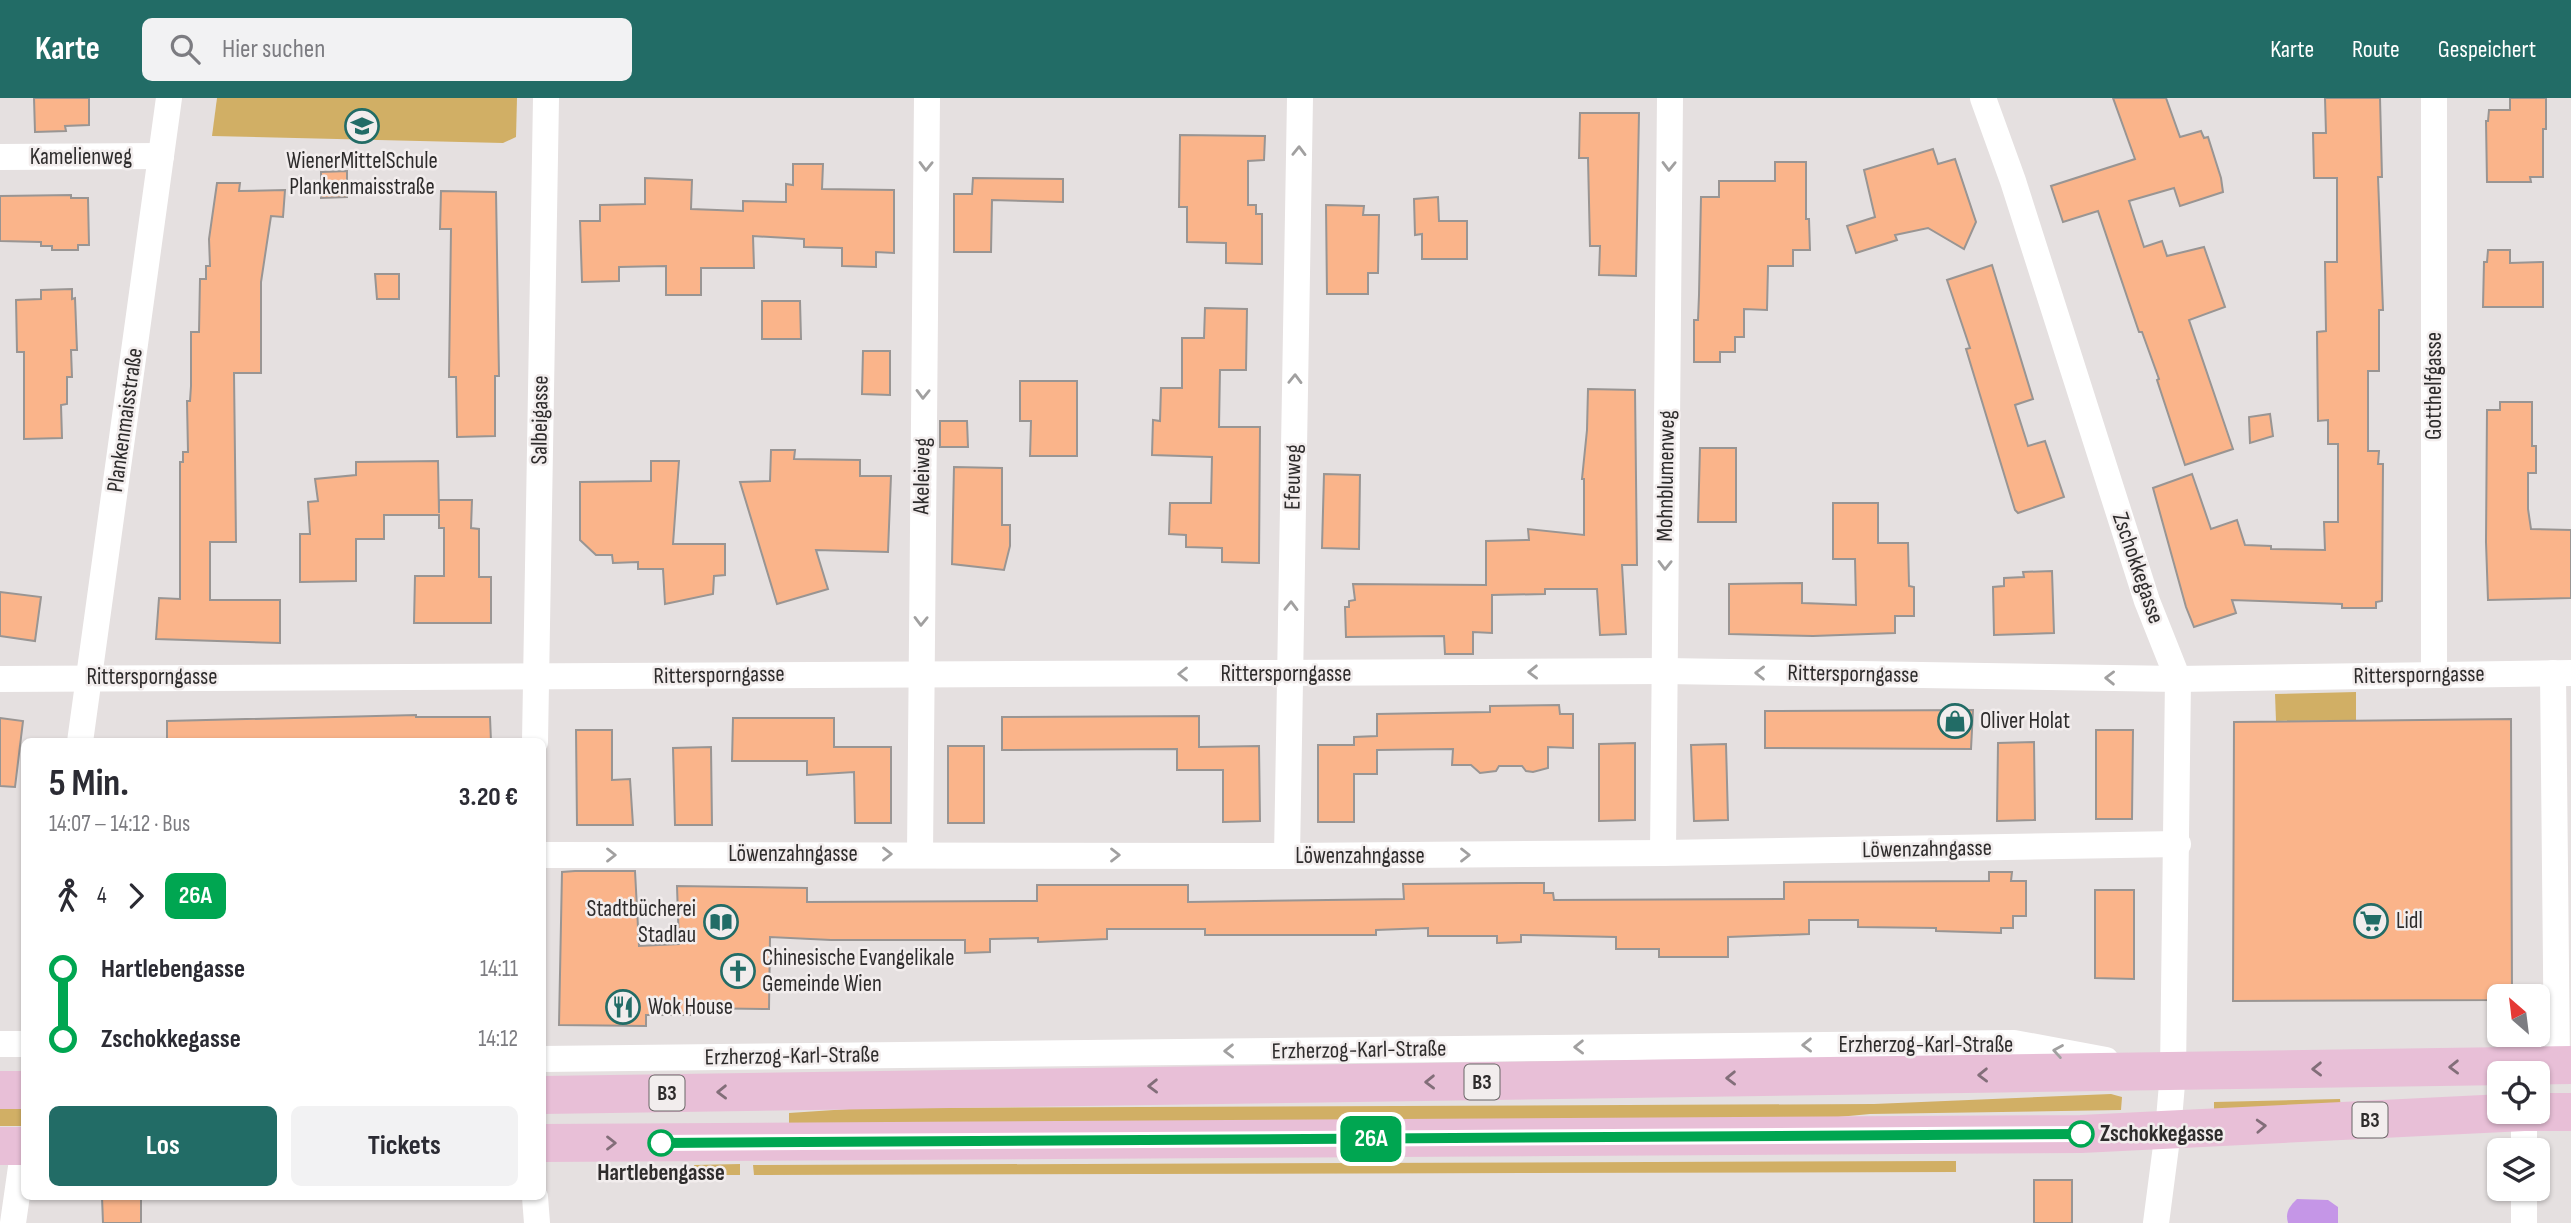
<!DOCTYPE html>
<html lang="de">
<head>
<meta charset="utf-8">
<style>
  :root { --surface:#fff; --page:#f2f2f3; --text:#2b2b33; --muted:#7c7c81; --accent:#226c66 }
  body { margin:0; font-family:"Sofia Sans Condensed",sans-serif; background:var(--page); color:var(--text); height:100vh; display:flex; flex-direction:column; font-size:26px; white-space:nowrap }
  * { box-sizing:border-box; margin:0 }
  p { font-size:23px; color:var(--muted) }
  .icon { flex:none; width:38px; height:38px; fill:none; stroke:currentColor; stroke-width:2; stroke-linecap:round; stroke-linejoin:round }
  .map { position:relative; flex:1; overflow:hidden }
  .panel { position:absolute; left:21px; top:640px; width:525px; height:462px; display:flex; flex-direction:column; background:var(--surface); border-radius:10px; box-shadow:0 2px 5px #0004 }
  .panel>* { flex:none }
  .badge { padding:0 14px; border-radius:10px; font-size:24px; line-height:46px }
  .needle { width:46px; rotate:332deg }
  .tools { position:absolute; left:2487px; top:886px; display:grid; gap:14px }
  .tools a { display:grid; place-items:center; width:63px; height:63px; border-radius:10px; background:var(--surface); box-shadow:0 2px 5px #0004; font-size:35px }
  .map>.badge { position:absolute; translate:-50% -50%; box-shadow:0 0 0 4px #fff }
  .legs { display:flex; align-items:center; gap:10px; height:77px; padding:0 28px; font-size:23px }
  .legs p { margin-inline-start:auto }
  .overview { display:flex; align-items:center; justify-content:space-between; height:119px; padding:0 28px }
  h1 { font-size:38px; font-weight:700; line-height:52px }
  .primary-button { display:flex; gap:14px; margin-top:auto; padding:14px 28px }
  .primary-button a { flex:1; height:80px; border-radius:10px; background:var(--accent); color:#fff; font-size:28px; font-weight:700; line-height:80px; text-align:center }
  .primary-button a+a { background:var(--page); color:var(--text) }
  ul { padding:0 28px; list-style:none }
  li { display:flex; align-items:center; gap:24px; height:70px; font-size:26px }
  li i { display:grid; place-items:center; width:10px; height:100%; margin:0 9px; background:currentColor }
  li i::after { content:''; width:18px; height:18px; margin:-9px; border:5px solid; border-radius:50%; background:var(--surface) }
  li p { margin-inline-start:auto }
  li:first-child i { background:linear-gradient(#0000 50%,currentColor 0) }
  li:last-child i { background:linear-gradient(currentColor 50%,#0000 0) }
  header { display:flex; align-items:center; gap:42px; box-sizing:border-box; height:98px; padding:0 35px; background:var(--accent); color:#fff }
  header strong { font-size:33px }
  nav { display:flex; gap:38px; margin-inline-start:auto; font-size:24px }
  .search { width:490px; height:63px; background:var(--page); display:flex; align-items:center; gap:18px; box-sizing:border-box; padding:0 24px; border-radius:10px; color:var(--muted); font-size:26px }
  .map>svg:first-child { display:block }
</style>
</head>
<body>
<header>
<strong>Karte</strong>
<div class="search"><svg class="icon" aria-label="search" viewBox="0 0 24 24"><circle cx="10" cy="10" r="6"/><path d="M15 15l6 6"/></svg>Hier suchen</div>
<nav><a>Karte</a><a>Route</a><a>Gespeichert</a></nav>
</header>
<div class="map">
<svg width="2571" height="1125" viewBox="0 0 2571 1125">
  <rect width="100%" height="100%" fill="#e5e0e0"/>
  <!-- green -->
  <g fill="#d1af65">
    <path d="M217,0H517L516,39L503,45L212,38Z"/>
    <path d="M2356,594V622L2276,623L2275,596Z"/>
    <path d="M2111,996L2122,999L2121,1012L1870,1016L1806,1022L789,1027V1015L864,1010L1874,1006Z"/>
    <path d="M2340,1001L2341,1010L2214,1013V1004Z"/>
    <path d="M0,1009L24,1010V1028H0Z"/>
    <path d="M1956,1063V1074L754,1077L753,1067Z"/>
    <path d="M740,1066V1077H693L694,1067Z"/>
  </g>
  <!-- water -->
  <path fill="#c596e7" d="M2297,1101L2328,1102L2338,1109V1125H2288C2285,1114 2289,1109 2297,1101Z"/>
  <!-- building -->
  <g fill="#fab48a" stroke="#999593" stroke-width="2">
    <path d="M34,0H89V27L65,28L66,33L35,34Z"/>
    <path d="M2113,0H2166L2180,39L2201,33L2204,40L2208,39L2221,80L2223,94L2180,108L2174,90L2129,103L2144,149L2162,143L2167,158L2204,149L2225,209L2189,222L2233,351L2185,367L2157,282L2159,281L2142,234H2139L2098,113L2063,124L2051,88L2135,61Z"/>
    <path d="M2325,0H2380L2382,79H2378L2383,212H2379V273H2368V353H2379L2378,366H2383L2382,503L2376,504V510H2342V506L2232,502L2236,515L2194,529L2186,509L2153,390L2192,376L2211,431L2237,422L2245,447L2271,448V451L2325,452L2324,424H2338V346H2328V322L2318,323L2317,234L2326,233L2325,164H2337V80H2314L2313,35H2326Z"/>
    <path d="M2510,0H2546V31H2543V79H2530L2531,84H2487L2486,23H2488L2489,12H2510Z"/>
    <path d="M1580,15H1639L1636,178L1599,177L1600,148H1590L1588,60H1579Z"/>
    <path d="M1180,37L1265,38L1264,62L1248,63V107H1256V116H1262V166L1226,165V145L1187,144V109H1179Z"/>
    <path d="M1933,51L1938,66L1955,61L1976,124L1964,151L1928,130L1895,137L1897,142L1856,155L1847,128L1875,119L1864,72Z"/>
    <path d="M1775,64H1806V121H1809L1810,152H1793V168H1768L1767,212L1744,211V239H1735V254H1720V264H1694V222H1698L1699,197L1701,99H1719V83H1775Z"/>
    <path d="M793,66H823L822,91L894,92V155L876,154V169L842,168V150L804,149V141L753,138L754,170H701V197H666V168L619,169V183L582,184L580,123H600V107L645,106V80L692,82L691,111L743,113V103L786,104V86L793,87Z"/>
    <path d="M347,73V99L321,100V74Z"/>
    <path d="M973,80L1063,81V104L992,102L991,154H954V96H972Z"/>
    <path d="M217,85H240L239,93L285,92L283,119L271,118L261,184V275H234L236,444H210V502H280V545L156,541L159,500L180,501V364H183V354H188L187,303H190L191,288V234H199L200,181H206V168H210L209,141Z"/>
    <path d="M441,93L496,94L499,278H495V338L457,339L456,279H449L451,131H440Z"/>
    <path d="M71,97V100H88L89,147H78V152H52V148H41V144L0,143V98Z"/>
    <path d="M1438,99L1439,123H1467V161H1422V136L1415,137L1414,101Z"/>
    <path d="M1326,107L1364,108L1363,117H1379L1378,175H1368V196H1327Z"/>
    <path d="M2488,152H2510V165L2543,164V209H2483L2484,164H2487Z"/>
    <path d="M1992,167L2033,301L2015,307L2028,348L2045,343L2064,399L2018,415L2015,412L1966,251L1970,250L1947,182Z"/>
    <path d="M375,176H399V201H377Z"/>
    <path d="M72,191V201L75,200L77,252H71L72,279H67V306L61,307L62,340L24,341V254H17L16,202L41,201V192Z"/>
    <path d="M762,203H800L801,241H762Z"/>
    <path d="M1205,210L1247,211L1246,272H1220L1219,329H1260L1259,465L1222,464V450L1186,449V437L1169,436L1170,405H1211L1212,359L1152,357L1153,322L1160,323L1161,290H1182V240H1204Z"/>
    <path d="M863,253H890V297L862,296Z"/>
    <path d="M1020,283H1077V358H1030L1031,323H1020Z"/>
    <path d="M1588,291L1635,292L1637,467H1622L1626,536L1600,537L1597,491H1545V496L1492,497V535L1473,534V556H1445L1444,538L1346,539L1345,509H1349V503L1355,502L1353,486L1486,487V443L1529,442L1528,431L1584,437V381H1582L1587,332Z"/>
    <path d="M2500,304H2532V348H2536V375H2528V411L2531,431L2571,432V500L2488,502L2486,444L2487,312H2500Z"/>
    <path d="M2270,316L2273,338L2250,345L2249,319Z"/>
    <path d="M940,323H967L968,349H940Z"/>
    <path d="M1700,350H1736V424H1698Z"/>
    <path d="M771,352H795L794,361L860,362V378H891L888,454L816,452L828,491L777,506L740,384L770,383Z"/>
    <path d="M438,363L439,415V402H472L471,430L479,431V479H491V525H414L415,478H444V430H439V417H384V441H356V483L300,484V436H310L308,404L318,403L315,381L356,377V364Z"/>
    <path d="M651,363H679L673,446H725V477L714,478L713,496L665,506L663,471H638V464L613,465L612,457H596L580,442V384L651,383Z"/>
    <path d="M954,369L1002,370V427H1010V448L1004,472L952,466Z"/>
    <path d="M1324,376L1360,377L1359,451L1322,450Z"/>
    <path d="M1833,405H1878V445H1908L1909,488L1914,489V518H1895V535L1813,538L1729,536V486L1802,485V505L1856,507L1855,461H1833Z"/>
    <path d="M2052,473L2054,535L1994,537L1993,489L2004,488V480L2024,479L2023,474Z"/>
    <path d="M0,494L41,499L35,543L0,538Z"/>
    <path d="M1559,607L1560,616H1573V650L1548,649V670L1533,674L1526,673L1522,668H1499L1496,673L1480,675L1471,667H1452L1453,651L1377,652V676H1354V724H1318V647H1354V639L1377,638V616L1490,614V608Z"/>
    <path d="M1973,612L1971,651L1765,650V613Z"/>
    <path d="M416,617V619H490L491,644H167V623Z"/>
    <path d="M1199,618V649L1259,648L1260,723L1223,724V672H1177V651L1002,652V619Z"/>
    <path d="M0,620L23,623L15,689L0,688Z"/>
    <path d="M733,620H834V649H891V725H855L854,674L807,677V663H732Z"/>
    <path d="M2511,621L2512,898H2499V902L2233,903L2234,624Z"/>
    <path d="M576,632H612V682L630,681L633,727H577Z"/>
    <path d="M2096,632H2133L2132,721H2096Z"/>
    <path d="M2034,644L2035,722L1997,723L1998,645Z"/>
    <path d="M1635,645V722L1599,723V646Z"/>
    <path d="M1726,646L1728,722L1694,723L1691,647Z"/>
    <rect x="948" y="648" width="36" height="77"/>
    <path d="M711,649L712,727H675L673,650Z"/>
    <path d="M575,773H635L639,848L679,846L677,788L807,790V804L1037,803V787H1188V804L1404,801L1403,786L1521,785H1544V795H1553L1554,802L1784,801V784L1989,783V774H2012L2011,783H2026V818H2013V830H2001V835L1936,833V830L1858,829V822H1809V836L1728,839V859H1659V851H1616V839L1521,837V844L1497,845V838H1428V830L1376,832V837H1205V831H1107V841L1038,844V840L990,841V854L965,855V842H831L770,839L769,911L692,910L691,917H646V928L559,927L562,774Z"/>
    <path d="M2095,792H2134V881L2095,880Z"/>
    <rect x="2034" y="1082" width="38" height="43"/>
    <path d="M102,1099H141V1125H103Z"/>
  </g>
  <g fill="none" stroke-linecap="round" stroke-linejoin="round">
    <!-- street -->
    <g stroke="#fff" stroke-width="26">
      <path d="M1983,0L2013,83L2147,503L2178,581L2173,974L2168,1033L2156,1125"/>
      <path d="M0,59L161,58"/>
      <path d="M2553,575L2557,967"/>
      <path d="M2434,577V0"/>
      <path d="M0,581L1664,573L2178,581L2571,575"/>
      <path d="M80,644L169,0"/>
      <path d="M535,644L546,0"/>
      <path d="M1663,755L1670,0"/>
      <path d="M920,756L927,0"/>
      <path d="M542,757L1287,758L1663,755L2178,746"/>
      <path d="M1287,758L1300,0"/>
      <path d="M0,946H24"/>
      <path d="M542,961L2014,945L2106,962"/>
      <path d="M2524,1014V1052"/>
      <path d="M2524,1090V1125"/>
      <path d="M535,1099L537,1125"/>
      <path d="M13,1125L24,1048"/>
    </g>
    <!-- primary -->
    <g stroke="#e8bfd7" stroke-width="38">
      <path d="M0,992H24"/>
      <path d="M542,997L2571,967"/>
      <path d="M542,1045L2081,1036L2524,1014H2571"/>
      <path d="M0,1048H24"/>
    </g>
  </g>
  <!-- one-way arrows -->
  <defs><path id="oneway-chevron" d="M-2-3.5L2.5 0L-2 3.5" fill="none" stroke-width="1.6" stroke-linecap="round" stroke-linejoin="round" transform="scale(1.75)"/></defs>
  <g stroke="#a1a0a0">
    <use href="#oneway-chevron" transform="translate(1299 53) rotate(-89)"/>
    <use href="#oneway-chevron" transform="translate(926 68) rotate(91)"/>
    <use href="#oneway-chevron" transform="translate(1669 68) rotate(91)"/>
    <use href="#oneway-chevron" transform="translate(1295 281) rotate(-89)"/>
    <use href="#oneway-chevron" transform="translate(923 296) rotate(91)"/>
    <use href="#oneway-chevron" transform="translate(1665 467) rotate(91)"/>
    <use href="#oneway-chevron" transform="translate(1291 508) rotate(-89)"/>
    <use href="#oneway-chevron" transform="translate(921 523) rotate(91)"/>
    <use href="#oneway-chevron" transform="translate(1533 574) rotate(179)"/>
    <use href="#oneway-chevron" transform="translate(1760 575) rotate(-179)"/>
    <use href="#oneway-chevron" transform="translate(1183 576) rotate(-180)"/>
    <use href="#oneway-chevron" transform="translate(2110 580) rotate(-179)"/>
    <use href="#oneway-chevron" transform="translate(887 756)"/>
    <use href="#oneway-chevron" transform="translate(611 757)"/>
    <use href="#oneway-chevron" transform="translate(1115 757)"/>
    <use href="#oneway-chevron" transform="translate(1465 757)"/>
    <use href="#oneway-chevron" transform="translate(1807 947) rotate(179)"/>
    <use href="#oneway-chevron" transform="translate(1579 949) rotate(179)"/>
    <use href="#oneway-chevron" transform="translate(1229 953) rotate(179)"/>
    <use href="#oneway-chevron" transform="translate(2058 953) rotate(-170)"/>
  </g>
  <g stroke="#826e79">
    <use href="#oneway-chevron" transform="translate(2454 969) rotate(179)"/>
    <use href="#oneway-chevron" transform="translate(2317 971) rotate(179)"/>
    <use href="#oneway-chevron" transform="translate(1983 977) rotate(179)"/>
    <use href="#oneway-chevron" transform="translate(1731 980) rotate(179)"/>
    <use href="#oneway-chevron" transform="translate(1430 984) rotate(179)"/>
    <use href="#oneway-chevron" transform="translate(1153 988) rotate(179)"/>
    <use href="#oneway-chevron" transform="translate(722 994) rotate(179)"/>
    <use href="#oneway-chevron" transform="translate(2261 1028) rotate(-3)"/>
    <use href="#oneway-chevron" transform="translate(611 1045)"/>
  </g>
  <g fill="none" stroke-linecap="round" stroke-linejoin="round">
    <!-- line-1 casing -->
    <g stroke="#fff" stroke-width="16">
      <path id="line-1" d="M661,1045L2081,1036"/>
    </g>
    <!-- line-1 -->
    <use href="#line-1" stroke="#00a651" stroke-width="10"/>
  </g>
  <!-- icons -->
  <defs>
    <g id="school-ring" transform="scale(1.75)"><circle r="9.5" fill="#f2eded" stroke="#226c66" stroke-width="1.5"/><path d="M0-5L7-2L0 1L-7-2ZM-4 1L0 2.5L4 1V4Q0 6-4 4Z" fill="#226c66"/></g>
    <g id="shop-ring" transform="scale(1.75)"><circle r="9.5" fill="#f2eded" stroke="#226c66" stroke-width="1.5"/><path d="M-5-2.5h2.3a2.7 3.5 0 0 1 5.4 0H5L5.5 6h-11ZM-1.5-2.5h3a1.5 2.3 0 0 0-3 0Z" fill="#226c66"/></g>
    <g id="supermarket-ring" transform="scale(1.75)"><circle r="9.5" fill="#f2eded" stroke="#226c66" stroke-width="1.5"/><path d="M-6-5.5h2.5l.6 2H6L4.5 2H-2.5L-4.4-4H-6ZM-1.5 3.2a1.3 1.3 0 1 0 .1 0ZM3 3.2a1.3 1.3 0 1 0 .1 0Z" fill="#226c66"/></g>
    <g id="library-ring" transform="scale(1.75)"><circle r="9.5" fill="#f2eded" stroke="#226c66" stroke-width="1.5"/><path d="M-6-4Q-3-5.5-.7-3.5V5Q-3 3-6 4ZM6-4Q3-5.5 .7-3.5V5Q3 3 6 4Z" fill="#226c66"/></g>
    <g id="church-ring" transform="scale(1.75)"><circle r="9.5" fill="#f2eded" stroke="#226c66" stroke-width="1.5"/><path d="M-1.2-6h2.4v3.5h3.3v2.4h-3.3V6h-2.4V-.1h-3.3v-2.4h3.3Z" fill="#226c66"/></g>
    <g id="restaurant-ring" transform="scale(1.75)"><circle r="9.5" fill="#f2eded" stroke="#226c66" stroke-width="1.5"/><path d="M-5-6h1v4h1v-4h1v4h1v-4h1v5L-1.5 .5V6h-2V.5L-5-1ZM5-6V6H3V1.5H1.5Q1.5-4 5-6Z" fill="#226c66"/></g>
  </defs>
  <g fill-rule="evenodd">
    <use href="#school-ring" x="362" y="28"/>
    <use href="#shop-ring" x="1955" y="623"/>
    <use href="#supermarket-ring" x="2371" y="823"/>
    <use href="#library-ring" x="721" y="824"/>
    <use href="#church-ring" x="738" y="873"/>
    <use href="#restaurant-ring" x="623" y="909"/>
  </g>
  <!-- markers -->
  <g fill="#fff" stroke="#00a651" stroke-width="3.5">
    <circle cx="2081" cy="1036" r="12"/>
    <circle cx="661" cy="1045" r="12"/>
  </g>
  <g text-anchor="middle" dominant-baseline="central" stroke-width="5" stroke-linejoin="round" paint-order="stroke">
    <!-- shield labels -->
    <g fill="#f2eded" stroke="#696666" stroke-width="2">
      <rect x="1464.5" y="966.5" width="35" height="35" rx="5"/>
      <rect x="649.5" y="977.5" width="35" height="35" rx="5"/>
      <rect x="2352.5" y="1004.5" width="35" height="35" rx="5"/>
    </g>
    <g font-size="21" font-weight="bold" fill="#2e2c2c">
      <text x="1482" y="984">B3</text>
      <text x="667" y="995">B3</text>
      <text x="2370" y="1022">B3</text>
    </g>
    <!-- street labels -->
    <g font-size="23" fill="#2e2c2c" stroke="#f2eded">
      <text x="81" y="59">Kamelienweg</text>
      <text transform="translate(2434 288) rotate(-90)">Gotthelfgasse</text>
      <text transform="translate(125 322) rotate(-82)">Plankenmaisstraße</text>
      <text transform="translate(540 322) rotate(-89)">Salbeigasse</text>
      <text transform="translate(922 378) rotate(-89)">Akeleiweg</text>
      <text transform="translate(1666 378) rotate(-89)">Mohnblumenweg</text>
      <text transform="translate(1293 379) rotate(-89)">Efeuweg</text>
      <text transform="translate(2138 470) rotate(71)">Zschokkegasse</text>
      <text x="1286" y="576">Rittersporngasse</text>
      <text transform="translate(1853 576) rotate(1)">Rittersporngasse</text>
      <text transform="translate(719 577) rotate(-1)">Rittersporngasse</text>
      <text transform="translate(2419 577) rotate(-1)">Rittersporngasse</text>
      <text x="152" y="579">Rittersporngasse</text>
      <text transform="translate(1927 751) rotate(-1)">Löwenzahngasse</text>
      <text x="793" y="756">Löwenzahngasse</text>
      <text x="1360" y="758">Löwenzahngasse</text>
      <text x="1926" y="947">Erzherzog-Karl-Straße</text>
      <text transform="translate(1359 952) rotate(-1)">Erzherzog-Karl-Straße</text>
      <text transform="translate(792 958) rotate(-1)">Erzherzog-Karl-Straße</text>
    </g>
    <!-- poi labels -->
    <g font-size="23" fill="#2e2c2c" stroke="#f2eded" text-anchor="start">
      <text x="362" y="63" text-anchor="middle">WienerMittelSchule<tspan x="362" dy="26">Plankenmaisstraße</tspan></text>
      <text x="1980" y="623">Oliver Holat</text>
      <text x="696" y="811" text-anchor="end">Stadtbücherei<tspan x="696" dy="26">Stadlau</tspan></text>
      <text x="2396" y="823">Lidl</text>
      <text x="762" y="860">Chinesische Evangelikale<tspan x="762" dy="26">Gemeinde Wien</tspan></text>
      <text x="648" y="909">Wok House</text>
    </g>
    <!-- stop labels -->
    <g font-size="23" font-weight="bold" fill="#2e2c2c" stroke="#f2eded" text-anchor="start">
      <text x="2100" y="1036">Zschokkegasse</text>
      <text x="661" y="1075" text-anchor="middle">Hartlebengasse</text>
    </g>
  </g>
</svg>
<div class="tools">
<a><svg class="needle" viewBox="-14 -14 28 28"><path d="M0-13l5 13h-10z" fill="#e53935"/><path d="M0 13l5-13h-10z" fill="#7c7c81"/></svg></a>
<a><svg class="icon" aria-label="locate" viewBox="0 0 24 24"><circle cx="12" cy="12" r="6"/><path d="M12 2v4M12 18v4M2 12h4M18 12h4"/></svg></a>
<a><svg class="icon" aria-label="layers" viewBox="0 0 24 24"><path d="M12 4l9 5-9 5-9-5zM3 14l9 5 9-5"/></svg></a>
</div>
<b class="badge" style="left:1371px;top:1041px;background:#00a651;color:#fff">26A</b>
<section class="panel">
<div class="overview"><div><h1>5 Min.</h1><p>14:07 – 14:12 · Bus</p></div><b>3.20 €</b></div>
<div class="legs"><svg class="icon" aria-label="walk" viewBox="0 0 24 24"><circle cx="13" cy="4" r="2"/><path d="M13 8l-2 6 4 7M11 14l-3 7M7 12l3-4h3l4 4"/></svg>4<svg class="icon" aria-label="forward" viewBox="0 0 24 24"><path d="M9 5l7 7-7 7"/></svg><b class="badge" style="background:#00a651;color:#fff">26A</b></div>
<ul>
<li><i style="color:#00a651"></i><b>Hartlebengasse</b><p>14:11</p></li>
<li><i style="color:#00a651"></i><b>Zschokkegasse</b><p>14:12</p></li>
</ul>
<div class="primary-button"><a>Los</a><a>Tickets</a></div>
</section>
</div>
</body>
</html>
